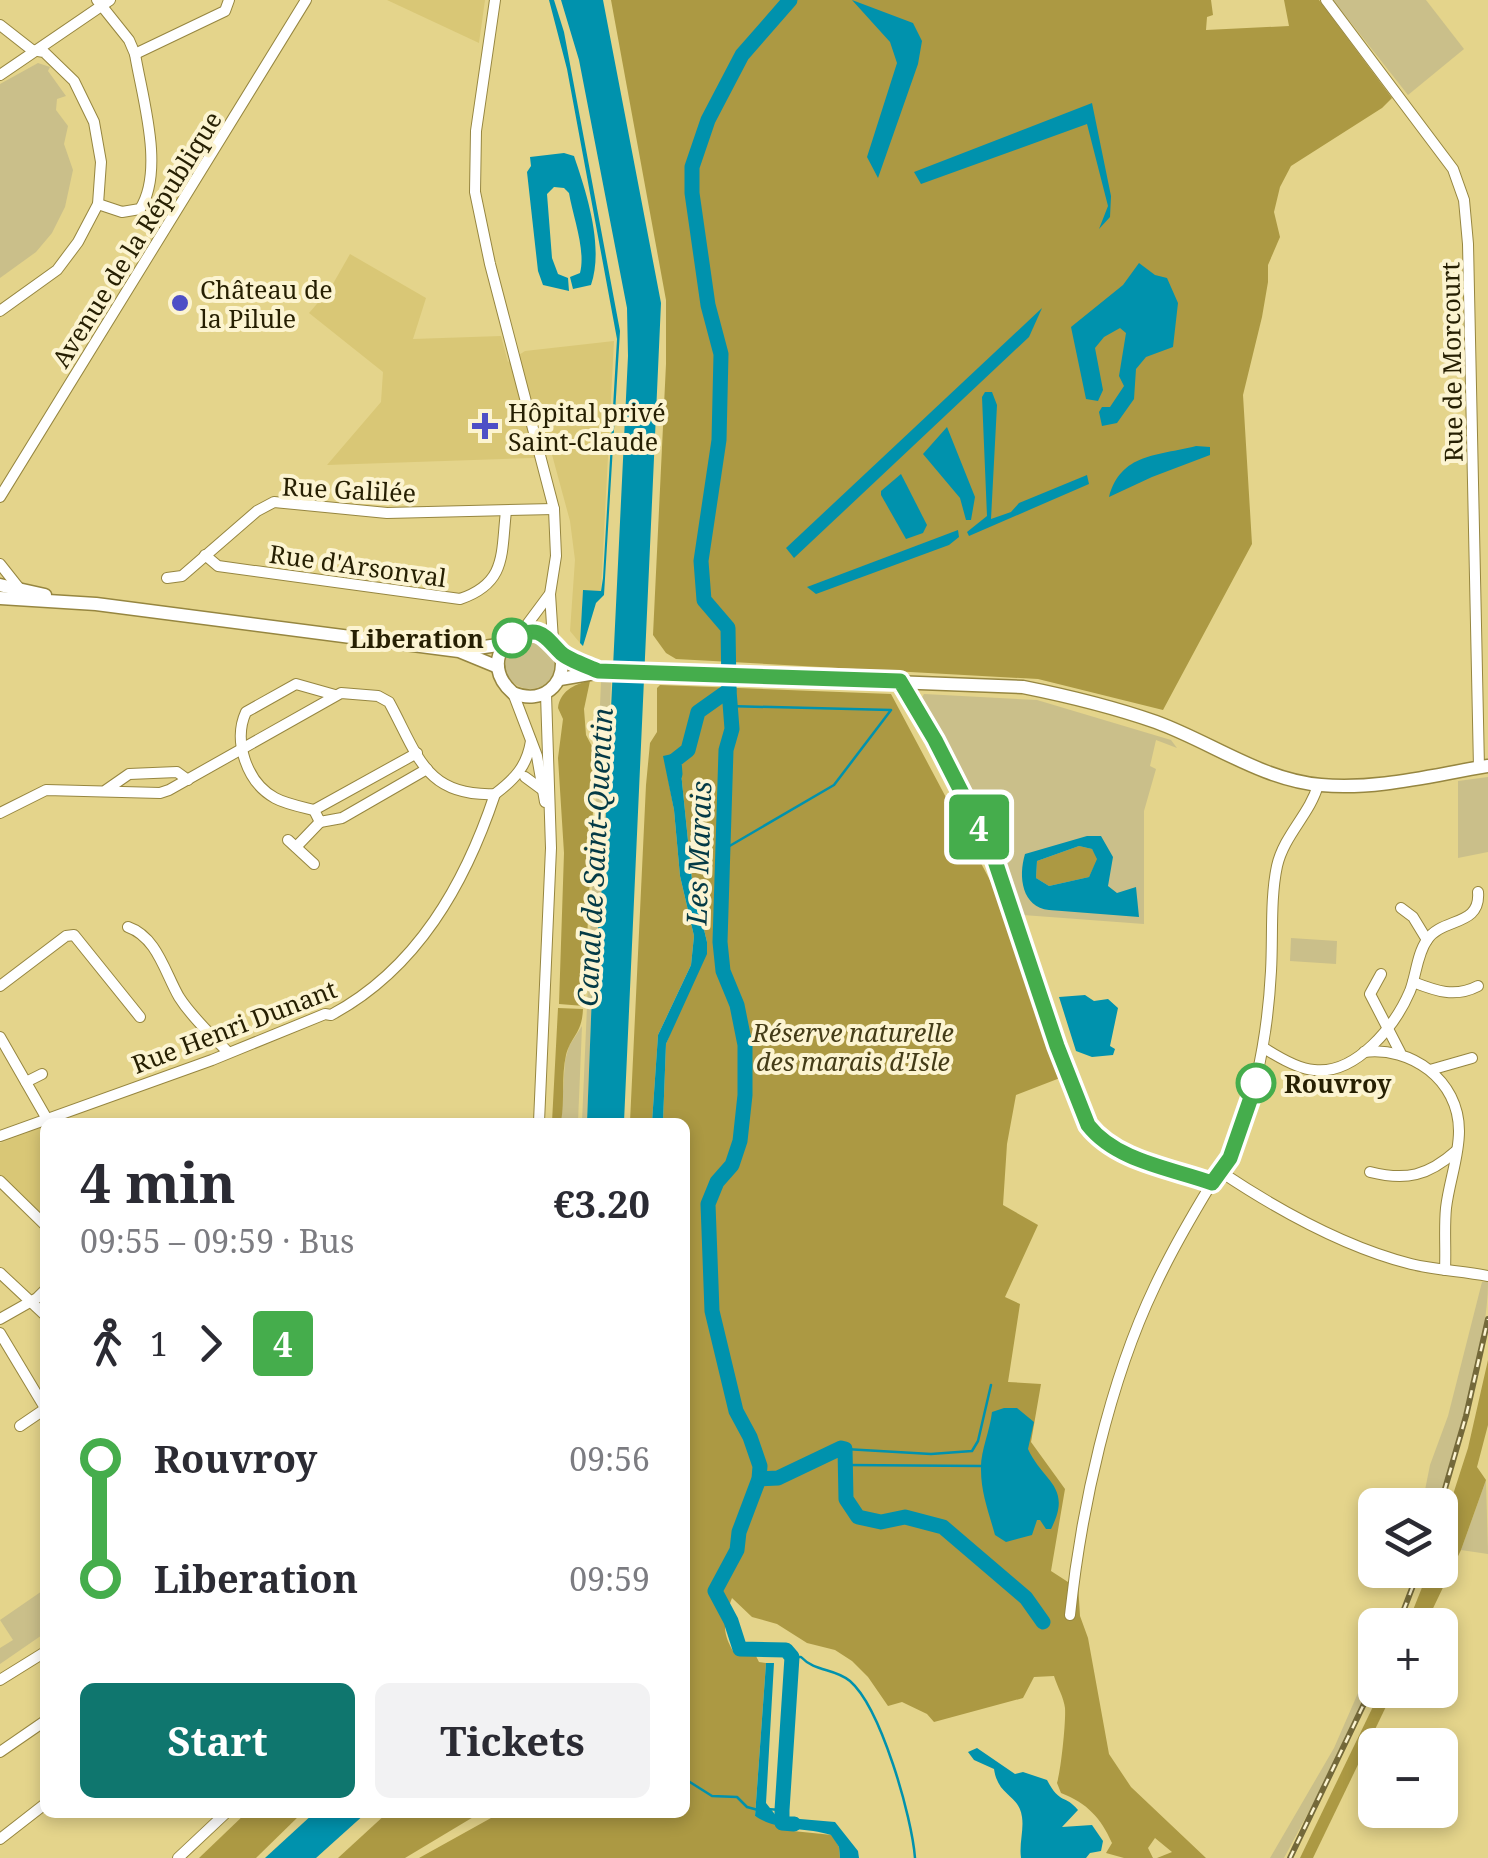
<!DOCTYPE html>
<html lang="en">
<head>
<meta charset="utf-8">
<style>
  :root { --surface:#fff; --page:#f2f2f3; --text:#2b2b33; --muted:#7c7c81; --accent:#0f766e }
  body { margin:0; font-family:"Noto Serif",serif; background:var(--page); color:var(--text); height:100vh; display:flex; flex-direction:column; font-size:38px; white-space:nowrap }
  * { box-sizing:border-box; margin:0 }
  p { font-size:32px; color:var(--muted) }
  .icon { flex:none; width:55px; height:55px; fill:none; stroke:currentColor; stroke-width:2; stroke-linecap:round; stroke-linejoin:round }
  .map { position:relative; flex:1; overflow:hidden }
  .drawer { position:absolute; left:40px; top:1118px; width:650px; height:700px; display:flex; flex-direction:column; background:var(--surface); border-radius:15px; box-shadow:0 5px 15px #0003 }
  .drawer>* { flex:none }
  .badge { padding:0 20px; border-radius:8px; font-size:35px; line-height:65px }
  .tools { position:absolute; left:1358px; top:1488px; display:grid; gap:20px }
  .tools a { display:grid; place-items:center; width:100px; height:100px; border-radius:15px; background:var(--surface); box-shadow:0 5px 15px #0003; font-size:50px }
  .map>.badge { position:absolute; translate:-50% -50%; box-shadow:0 0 0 5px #fff }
  .legs { display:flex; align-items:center; gap:15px; height:110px; padding:0 40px; font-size:32px }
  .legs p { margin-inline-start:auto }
  .head { display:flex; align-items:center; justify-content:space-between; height:170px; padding:0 40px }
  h1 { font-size:55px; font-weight:700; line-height:75px }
  .primary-button { display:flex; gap:20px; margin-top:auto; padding:20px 40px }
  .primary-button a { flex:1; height:115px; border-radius:15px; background:var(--accent); color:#fff; font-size:40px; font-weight:700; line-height:115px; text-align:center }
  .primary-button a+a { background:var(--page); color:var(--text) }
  ul { padding:0 40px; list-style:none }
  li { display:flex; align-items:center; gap:35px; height:120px; font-size:38px }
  li i { display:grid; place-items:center; width:15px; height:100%; margin:0 12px; background:currentColor }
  li i::after { content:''; width:25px; height:25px; margin:-12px; border:8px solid; border-radius:50%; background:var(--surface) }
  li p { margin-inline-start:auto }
  li:first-child i { background:linear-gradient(#0000 50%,currentColor 0) }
  li:last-child i { background:linear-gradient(currentColor 50%,#0000 0) }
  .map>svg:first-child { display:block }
</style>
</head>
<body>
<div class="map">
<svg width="1488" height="1858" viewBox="0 0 1488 1858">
  <rect width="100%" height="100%" fill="#e4d48b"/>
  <!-- built -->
  <g fill="#d9c776">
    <path d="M387,0H485L479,43Z"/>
    <path d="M350,254L426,298L413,339L501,336L508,362L525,351L614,341L601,591H583L580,643L570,631L575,560L570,521L551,451L533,458L327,465L381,402L383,372L309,313L330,289Z"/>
    <path d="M45,1126V1218L0,1175V1143Z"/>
  </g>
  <!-- green -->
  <g fill="#cabf8a">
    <path d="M1333,0H1426L1464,49L1408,95Z"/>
    <path d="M38,63L50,67L48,71L66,96L57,99L56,110L68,126L64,144L73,170L65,207L52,233L36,252L0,278V84Z"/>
    <circle cx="530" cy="664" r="25"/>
    <path d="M601,682H611L603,875L592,993L587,1122H582Z"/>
    <path d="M924,694L1037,700L1171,740L1177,748L1156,740L1150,766L1156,769L1144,811V924L1023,915L999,857L1002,847L994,832L987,827L920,701Z"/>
    <path d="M1488,777V852L1458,858V781Z"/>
    <path d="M1291,938L1337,941L1336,964L1290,961Z"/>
    <path d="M582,1026L578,1122H561L565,1061L569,1046Z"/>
    <path d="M1482,1282H1488C1488,1343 1457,1445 1437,1505H1422L1430,1465L1448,1416Z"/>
    <path d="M1486,1480L1488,1554L1461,1550Z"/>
    <path d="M45,1589V1633L0,1664V1648L13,1640L0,1620Z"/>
    <path d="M1375,1654L1373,1678L1335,1763L1284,1858H1270L1334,1748Z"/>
  </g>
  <!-- forest -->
  <g fill="#ac9943">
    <path d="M611,0H1211L1213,15L1207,17L1206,30L1289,26L1284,0H1319L1392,98L1382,108L1291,166L1280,187L1274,212L1280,237L1268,265V282L1262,317L1243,395L1252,544L1163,710L1038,679L676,659L666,653L653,635L666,364V300Z"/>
    <path d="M590,681L584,709L586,735L594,750V788L584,1006L559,1004L564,853L558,758L563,719L558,708C560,692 573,684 590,681Z"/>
    <path d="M660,685L891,694L1000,899L1060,1078L1016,1095L1007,1144L1003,1205L1038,1225L1005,1297L1020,1304L1008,1382L1041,1384L1031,1442L1065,1489L1051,1571L1068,1582L1078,1584L1080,1616L1088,1638L1109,1754L1131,1787L1206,1858H1157L1172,1852L1155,1838L1148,1848L1153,1858H1124L1106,1853L1112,1843C1101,1818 1087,1803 1061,1793L1057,1783C1061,1770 1066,1722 1065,1708C1064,1698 1057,1686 1054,1676L1034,1677L1023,1698L934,1722L927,1714L902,1702L888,1706L868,1677L852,1661L835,1650L807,1643L777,1624L752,1617L732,1598C724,1619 721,1631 733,1651L756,1656L759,1662L766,1663L755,1816L793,1831L832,1835L839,1847L840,1858H419L500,1813L685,1812V1122H663L666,1044L707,942L692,880L680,762L664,756L674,810L680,876L694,936L691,965L658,1035L652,1122H630L646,785L650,743L657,732V688Z"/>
    <path d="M1079,846L1092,849L1098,859L1089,877L1049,886L1036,878L1037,861Z"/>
    <path d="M558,1008L583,1009C582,1034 571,1036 566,1055C561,1077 565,1100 561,1122H552Z"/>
    <path d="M1488,1360V1425L1477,1467L1486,1480L1461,1550L1425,1625H1407L1429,1570H1440V1535L1468,1448Z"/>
    <path d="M1381,1690H1394L1313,1858H1300Z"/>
    <path d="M246,1813H302L256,1858H199Z"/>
    <path d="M387,1813H480L405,1858H338Z"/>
  </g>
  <!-- water -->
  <g fill="#0092ad" fill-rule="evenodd">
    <path d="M549,0H554L564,32L620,331L604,595L596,603L583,646L580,643L583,590L601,591L603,578L617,339L567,69Z"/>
    <path d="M561,0H603L661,303L624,1122H587L592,993L603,875L628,356L627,308L579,60Z"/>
    <path d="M852,0L913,23L922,41L918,64L878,178L867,157L897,63L890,42Z"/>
    <path d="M1092,103L1111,196L1110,217L1099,229L1108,206L1087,124L921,184L914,172Z"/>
    <path d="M564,153L574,156C587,194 604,247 591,285L573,289L570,277L580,273C586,250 573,217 569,193L564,188L554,187L547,194L552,258L558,274L568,278L569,291L543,285L538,271L527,172L531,166L530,157Z"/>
    <path d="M1139,263L1155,275L1167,278L1178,303L1173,347L1146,357L1136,369L1134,399L1117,423L1102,426L1099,412L1102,407H1110L1124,386L1119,376L1126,333L1120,328L1104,337L1095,348L1103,390L1098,401L1086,399L1071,327L1123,285Z"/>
    <path d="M1042,308L1029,337L794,558L786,548Z"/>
    <path d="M985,392H992L997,405L991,519L1011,512L1019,503L1087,475L1089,484L969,536L967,532L987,516L982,397Z"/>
    <path d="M947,427L975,497L971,520H966L960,498L923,454Z"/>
    <path d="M1196,446L1210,447V455L1152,477L1109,497C1121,453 1157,456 1196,446Z"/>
    <path d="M901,474L927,525L923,533L906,539L881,495V491Z"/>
    <path d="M958,530L959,537L949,545L816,594L807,587Z"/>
    <path d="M672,754L680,762L692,880L707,942V954L666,1044L663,1122H652L658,1035L691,965L694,936L680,876L674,810L663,756Z"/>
    <path d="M1087,836H1101L1113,857L1108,886L1117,893L1136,887L1139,917L1049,910C1022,907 1018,877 1025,854ZM1079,846L1092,849L1097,859L1089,877L1049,886L1036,878L1037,861Z"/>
    <path d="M1085,995L1094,1001L1108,999L1118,1008L1110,1046L1115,1049L1113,1055L1092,1057L1076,1051L1059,997Z"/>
    <path d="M1004,1408H1017L1034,1422L1028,1449C1043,1482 1073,1486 1051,1529H1046L1040,1520H1037L1032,1535L1006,1542L995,1535C989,1513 981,1493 981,1470C980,1452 990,1431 992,1412Z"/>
    <path d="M766,1663H774L766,1803L777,1817L835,1822L858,1851L859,1858H840L839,1847L831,1835C805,1827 779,1832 755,1816Z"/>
    <path d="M977,1748L1015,1774L1023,1772L1047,1780C1060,1805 1065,1794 1078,1810L1062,1827L1092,1825L1103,1841L1101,1851L1090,1853L1086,1858H1021C1019,1844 1024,1830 1022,1817C1019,1794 998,1797 994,1769L974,1760L968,1752Z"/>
    <path d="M314,1813H366L316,1858H265Z"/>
  </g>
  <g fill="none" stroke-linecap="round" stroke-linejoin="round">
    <!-- stream -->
    <g stroke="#0092ad" stroke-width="2.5">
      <path d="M721,851L834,785L891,710L728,706"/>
      <path d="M845,1449L931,1454L972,1451L978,1441L991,1385"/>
      <path d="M846,1465L981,1466"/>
      <path d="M792,1657H801C815,1672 835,1668 850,1681C881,1708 912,1817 915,1858"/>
      <path d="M685,1779L712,1796L737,1797L747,1807L758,1810"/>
      <path d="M766,1809L782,1810"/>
    </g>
    <!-- river -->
    <g stroke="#0092ad" stroke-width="15">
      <path d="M729,690L732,729L726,750L720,942L723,971L737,1005L745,1045V1095L740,1141L732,1165L717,1182L708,1204L712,1311L736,1411L750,1437L760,1466L759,1479L739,1532L737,1550L715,1591L731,1621L740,1649L786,1650L792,1657L782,1810V1823L794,1824"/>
      <path d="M675,774L674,761L688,750L698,712L729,690L728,628L704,600L701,561L719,440L721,354L708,305L692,193V167L708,120L742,55L790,0"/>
      <path d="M759,1479L778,1478L841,1448L845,1449L846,1499L858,1517L881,1522L905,1517L943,1527L1026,1598L1043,1622"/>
    </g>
    <!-- minor casing -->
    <g stroke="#968640" stroke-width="12">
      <g id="minor">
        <path d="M97,0L129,40L135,54C142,97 165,170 140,209L122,212L98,204"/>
        <path d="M495,0L476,131L475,192L490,264L554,509L556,556L550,594L553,640"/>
        <path d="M1326,0L1453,169L1464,200L1468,244L1479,768"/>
        <path d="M0,25L32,50L44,52L74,81L94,122L101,162L98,204L78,242L57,270L0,311"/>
        <path d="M135,54L225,11L229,0"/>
        <path d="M0,75L110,0"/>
        <path d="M0,497L306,0"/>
        <path d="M205,555L218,566L460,599C507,583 501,554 506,511"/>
        <path d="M0,564L19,588"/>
        <path d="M167,578L182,576L257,511L274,502L387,513L554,509"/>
        <path d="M520,634L549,595"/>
        <path d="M900,681L935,740L992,851L1057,1047L1088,1125L1101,1140L1114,1149L1212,1183"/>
        <path d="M513,693L537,756L545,802"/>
        <path d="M417,753L314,810L320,822L342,818L427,769"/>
        <path d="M525,777L544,791"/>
        <path d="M106,790L129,774L177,772L188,780"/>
        <path d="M314,810C302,807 286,804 275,798C246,782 233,740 246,712L296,684L335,695"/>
        <path d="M0,813L46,790L160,793L169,790L341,693L378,696L389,702C418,755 425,797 495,794C515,779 527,766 531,741"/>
        <path d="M288,840L314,864"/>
        <path d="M296,847L320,822"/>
        <path d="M1401,908L1413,917L1427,940"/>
        <path d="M128,927C157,937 165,973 179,997C191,1016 211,1035 227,1051"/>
        <path d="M1381,974L1370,994L1400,1052"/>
        <path d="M1413,982C1436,991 1455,998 1478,986"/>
        <path d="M0,986L66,936L74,935L140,1017"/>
        <path d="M0,1037L47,1119"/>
        <path d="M1264,1048C1278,1057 1298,1069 1314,1070C1356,1075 1395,1026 1410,991C1416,976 1417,954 1427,940C1442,917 1481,927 1478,892"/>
        <path d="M1364,1052C1411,1046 1459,1080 1459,1131C1459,1157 1449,1182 1446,1208C1444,1229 1446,1249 1445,1270"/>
        <path d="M1430,1070L1472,1058"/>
        <path d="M26,1082L42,1074"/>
        <path d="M539,1122L551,848L546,694"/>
        <path d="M0,1136L212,1060L325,1014L331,1015C417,969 465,884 495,794"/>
        <path d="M1221,1172C1278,1210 1344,1247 1411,1264C1436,1270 1462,1271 1488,1276"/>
        <path d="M1370,1172C1406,1181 1428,1176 1456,1151"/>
        <path d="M0,1181L45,1225"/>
        <path d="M0,1273L45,1315"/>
        <path d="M0,1319L37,1298L45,1290"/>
        <path d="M0,1333L45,1408"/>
        <path d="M20,1426L45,1409"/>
        <path d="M1070,1615C1081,1509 1109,1382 1155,1286C1171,1252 1190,1219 1210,1186C1221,1168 1232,1154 1240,1134C1259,1081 1268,1028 1271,971C1273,937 1270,899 1277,866C1284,835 1310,814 1318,785"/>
        <path d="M0,1680L45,1652"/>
        <path d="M0,1752L45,1721"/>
        <path d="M0,1839L45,1804"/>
        <path d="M178,1858L227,1812"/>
      </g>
    </g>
    <!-- major casing -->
    <g stroke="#968640" stroke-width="15">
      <g id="major">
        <path d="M0,585L45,595"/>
        <path d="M0,598L96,604L459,651L498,667"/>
        <path d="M463,650L505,644"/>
        <path d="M561,654C567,685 542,705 513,693C477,662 511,618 553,640L561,654L598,671"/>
        <path d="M560,679L607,671L1023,687C1068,696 1113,707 1156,722C1211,742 1262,780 1321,785C1378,790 1432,775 1488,766"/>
      </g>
    </g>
    <!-- minor -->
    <use href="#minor" stroke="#fff" stroke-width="10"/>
    <!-- major -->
    <use href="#major" stroke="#fff" stroke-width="12"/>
    <!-- rail casing -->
    <g stroke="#74693a" stroke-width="6">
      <g id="rail">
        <path d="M1440,1506L1466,1416L1488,1319"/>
        <path d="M1398,1625L1419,1570"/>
        <path d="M1290,1858L1375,1681"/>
      </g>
    </g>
    <!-- rail -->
    <use href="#rail" stroke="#fcf4d1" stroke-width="2.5" stroke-dasharray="8" stroke-linecap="butt"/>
  </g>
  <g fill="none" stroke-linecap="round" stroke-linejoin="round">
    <!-- line-1 casing -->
    <g stroke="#fff" stroke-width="22">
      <path id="line-1" d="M512,638C540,624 544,636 561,653C569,660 587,666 598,671L900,681L935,740L992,852L1057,1046L1088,1125C1116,1161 1170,1168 1212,1183L1230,1158L1256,1083"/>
    </g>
    <!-- line-1 -->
    <use href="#line-1" stroke="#45ad4c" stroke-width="15"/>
  </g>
  <!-- markers -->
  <g fill="#4e4fc6" stroke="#fcf4d1" stroke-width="4">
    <circle cx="180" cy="303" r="10"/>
    <path d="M480 411h10v10h10v10h-10v10h-10v-10h-10v-10h10z"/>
  </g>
  <g fill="#fff" stroke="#45ad4c" stroke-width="5">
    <circle cx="512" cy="638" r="18"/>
    <circle cx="1256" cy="1083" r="18"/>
  </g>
  <g text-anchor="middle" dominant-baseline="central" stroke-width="8" stroke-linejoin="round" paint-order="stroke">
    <!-- street labels -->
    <g font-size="25" fill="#261f02" stroke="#fcf4d1">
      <text transform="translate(136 239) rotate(-58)">Avenue de la République</text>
      <text transform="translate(1451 362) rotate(-91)">Rue de Morcourt</text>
      <text transform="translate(349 489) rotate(3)">Rue Galilée</text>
      <text transform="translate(358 565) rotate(8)">Rue d'Arsonval</text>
      <text transform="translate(234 1026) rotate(-21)">Rue Henri Dunant</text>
    </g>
    <!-- poi labels -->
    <g font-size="25" fill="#261f02" stroke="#fcf4d1" text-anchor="start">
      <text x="200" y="289">Château de<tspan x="200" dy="29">la Pilule</tspan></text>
      <text x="508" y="412">Hôpital privé<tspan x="508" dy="29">Saint-Claude</tspan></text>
    </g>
    <!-- stop labels -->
    <g font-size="25" font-weight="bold" fill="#261f02" stroke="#fcf4d1" text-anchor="end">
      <text x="484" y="638">Liberation</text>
      <text x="1284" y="1083" text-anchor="start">Rouvroy</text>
    </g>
    <!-- park labels -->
    <g font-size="25" font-style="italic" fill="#443c17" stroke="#fcf4d1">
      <text x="853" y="1032">Réserve naturelle<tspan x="853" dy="29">des marais d'Isle</tspan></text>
    </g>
    <!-- water labels -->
    <g font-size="28" font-style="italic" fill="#043a46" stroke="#fcf4d1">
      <text transform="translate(698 853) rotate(-88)">Les Marais</text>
      <text transform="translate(594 857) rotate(-87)">Canal de Saint-Quentin</text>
    </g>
  </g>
</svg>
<div class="tools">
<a><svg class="icon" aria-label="layers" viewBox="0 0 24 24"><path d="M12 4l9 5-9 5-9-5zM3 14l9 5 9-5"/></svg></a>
<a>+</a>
<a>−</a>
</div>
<b class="badge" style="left:979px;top:827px;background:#45ad4c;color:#fff">4</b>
<section class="drawer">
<div class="head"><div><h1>4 min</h1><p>09:55 – 09:59 · Bus</p></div><b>€3.20</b></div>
<div class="legs"><svg class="icon" aria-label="walk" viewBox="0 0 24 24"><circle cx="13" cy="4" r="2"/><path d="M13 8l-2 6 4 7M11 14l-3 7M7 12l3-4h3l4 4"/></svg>1<svg class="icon" aria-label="forward" viewBox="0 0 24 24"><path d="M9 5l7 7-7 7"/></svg><b class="badge" style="background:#45ad4c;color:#fff">4</b></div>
<ul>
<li><i style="color:#45ad4c"></i><b>Rouvroy</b><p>09:56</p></li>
<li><i style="color:#45ad4c"></i><b>Liberation</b><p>09:59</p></li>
</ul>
<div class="primary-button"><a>Start</a><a>Tickets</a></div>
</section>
</div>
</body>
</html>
